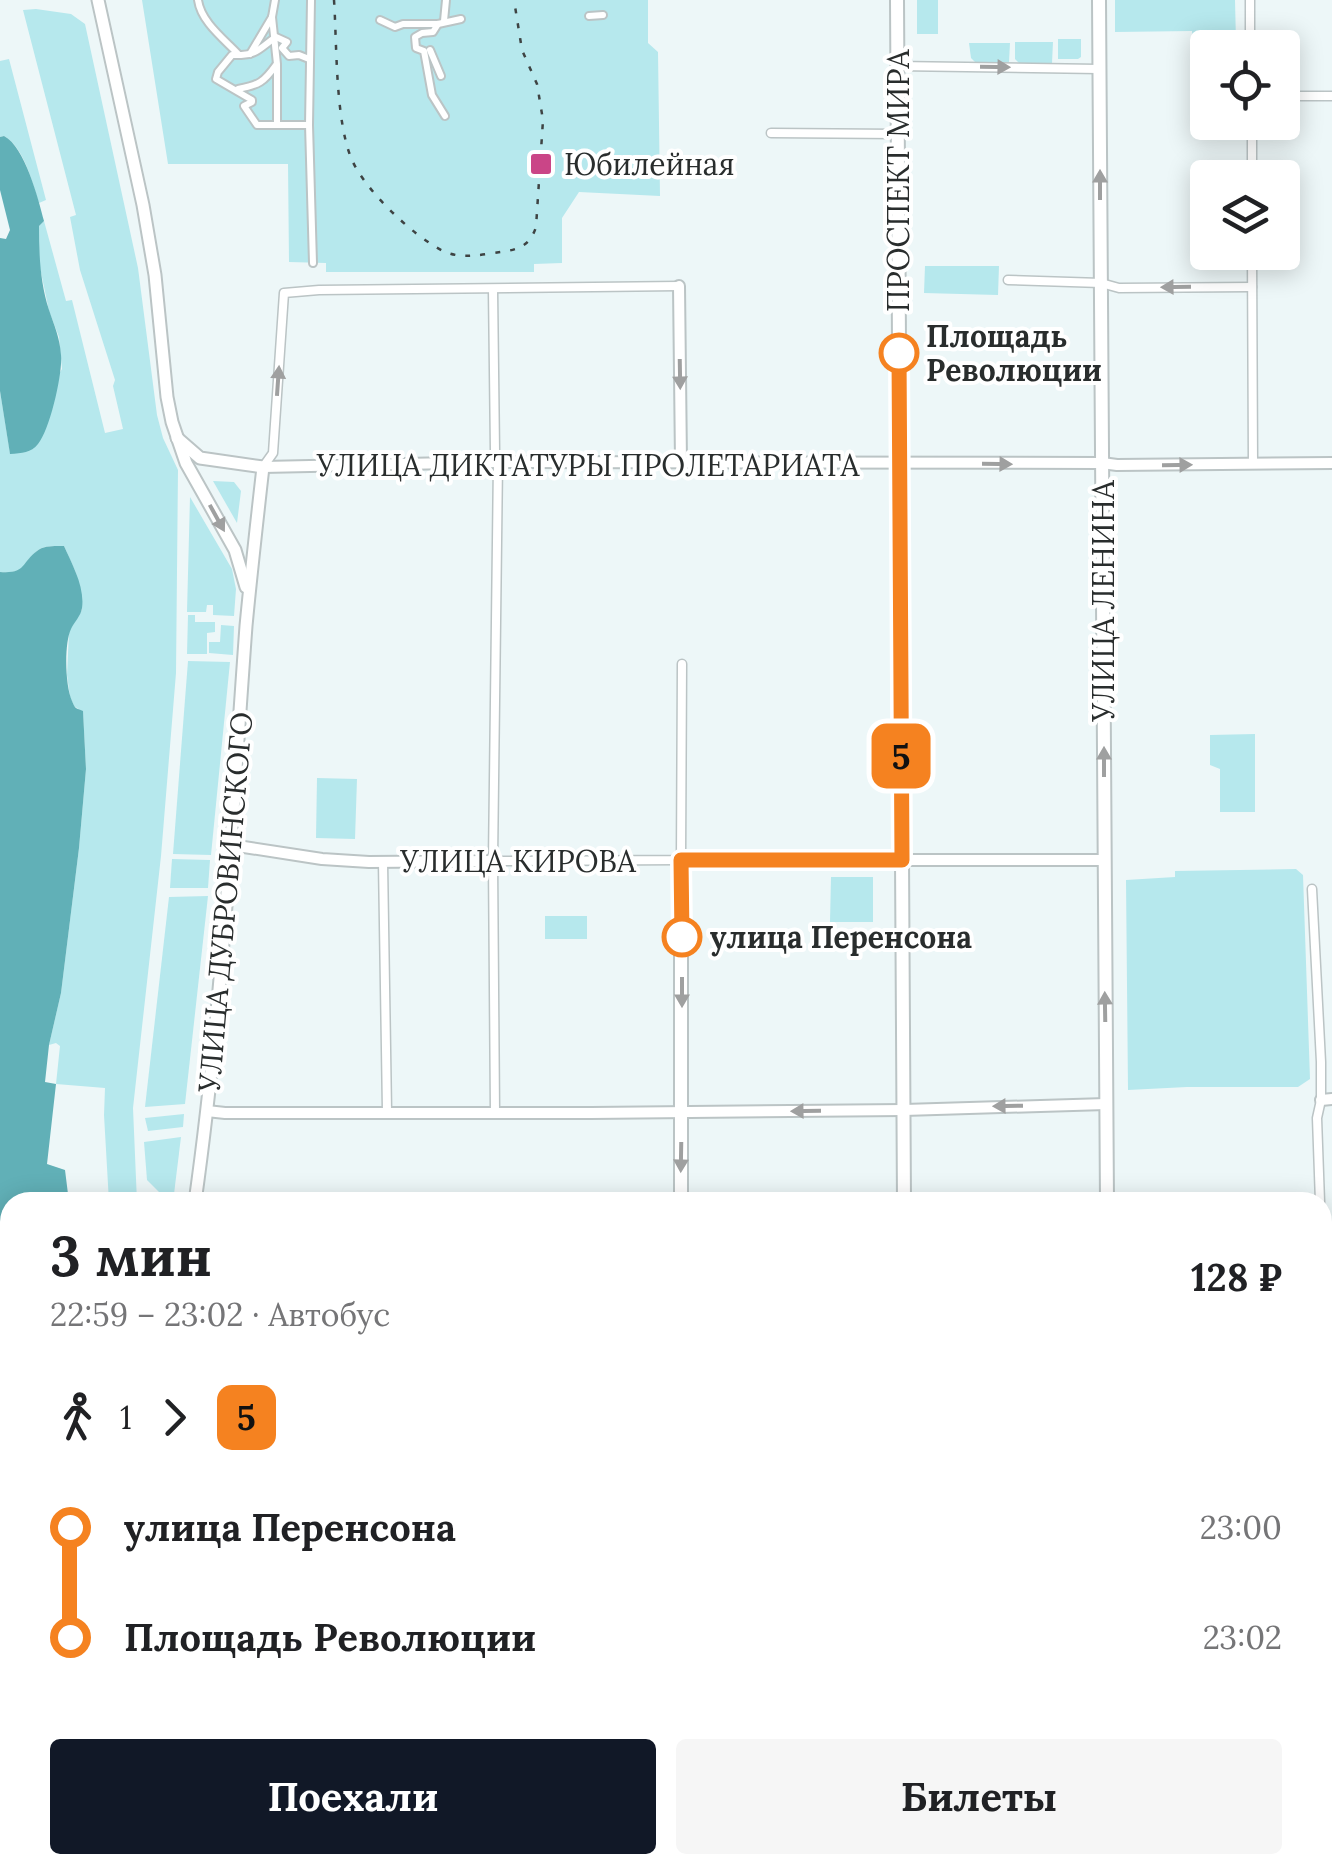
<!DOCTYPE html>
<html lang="ru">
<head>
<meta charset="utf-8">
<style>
  :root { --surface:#fff; --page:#f6f6f6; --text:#202124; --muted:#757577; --accent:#111827 }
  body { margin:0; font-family:Lora,serif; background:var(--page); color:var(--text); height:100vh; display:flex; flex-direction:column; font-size:38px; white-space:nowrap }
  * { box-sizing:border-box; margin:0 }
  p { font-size:32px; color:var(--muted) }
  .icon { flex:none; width:55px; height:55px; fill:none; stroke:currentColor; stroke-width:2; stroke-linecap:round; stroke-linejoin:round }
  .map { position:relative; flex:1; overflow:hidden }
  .drawer { position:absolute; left:0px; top:1192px; width:1332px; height:682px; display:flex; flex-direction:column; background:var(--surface); border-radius:30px 30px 0 0; box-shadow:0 5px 25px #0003 }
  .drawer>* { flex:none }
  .badge { padding:0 20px; border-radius:15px; font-size:35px; line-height:65px }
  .tools { position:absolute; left:1190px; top:30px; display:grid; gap:20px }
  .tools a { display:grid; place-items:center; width:110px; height:110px; border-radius:10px; background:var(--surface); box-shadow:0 5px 25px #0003; font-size:50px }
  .map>.badge { position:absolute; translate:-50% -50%; box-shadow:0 0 0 5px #fff }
  .legs { display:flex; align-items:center; gap:15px; height:110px; padding:0 50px; font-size:32px }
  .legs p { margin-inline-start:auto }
  .head { display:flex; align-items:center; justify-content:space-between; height:170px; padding:0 50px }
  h1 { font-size:55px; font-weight:700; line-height:75px }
  .cta { display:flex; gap:20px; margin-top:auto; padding:20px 50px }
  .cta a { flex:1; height:115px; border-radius:10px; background:var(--accent); color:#fff; font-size:40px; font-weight:700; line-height:115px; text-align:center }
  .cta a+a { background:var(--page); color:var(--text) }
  ul { padding:0 50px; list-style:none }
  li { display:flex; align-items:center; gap:35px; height:110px; font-size:38px }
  li i { display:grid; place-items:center; width:15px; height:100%; margin:0 12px; background:currentColor }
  li i::after { content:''; width:25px; height:25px; margin:-12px; border:8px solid; border-radius:50%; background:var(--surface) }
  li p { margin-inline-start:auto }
  li:first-child i { background:linear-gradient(#0000 50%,currentColor 0) }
  li:last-child i { background:linear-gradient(currentColor 50%,#0000 0) }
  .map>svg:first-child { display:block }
</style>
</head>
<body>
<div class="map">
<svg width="1332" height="1874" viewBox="0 0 1332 1874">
  <rect width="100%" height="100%" fill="#edf7f8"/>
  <!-- green -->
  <g fill="#b6e8ed">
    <path d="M142,0H648V43L658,52L660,196L579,192L562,218V263L534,264V272H326V263L289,262L288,164H168Z"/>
    <rect x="917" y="0" width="21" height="34"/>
    <path d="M1115,0H1235L1236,42H1193L1192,31L1115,32Z"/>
    <path d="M36,9L71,14L85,24L138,268L157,415L163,438L178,470L176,673L161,856L133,1108L137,1202H109L104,1115L105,1088L56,1084L60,1046L56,1043L49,1045L61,993L79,848L86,769L83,712L74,706L70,697L67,675L69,631L82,610L76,573L64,546C55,546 44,545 37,551C21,564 28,574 0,572V391L10,453L62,369L59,337L49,311L38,258L39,226L44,221L66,301L72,300L105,433L123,429L113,386L115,380L80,270L70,217L76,215L23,10Z"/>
    <path d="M1058,39H1081V57L1078,59H1058Z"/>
    <path d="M1015,42H1053L1052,63H1019L1015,59Z"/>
    <path d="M969,43H1010L1009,62H975L971,58Z"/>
    <path d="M9,59L46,200L39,203C32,182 24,147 4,136L0,137V61Z"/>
    <path d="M925,266H999L998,295L924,293Z"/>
    <path d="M213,481L234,482L241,491L237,523Z"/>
    <path d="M190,497L232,569L236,589L234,616L213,615V605H207L206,612H187Z"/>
    <path d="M188,615H195V622H215V632L207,633V654H187Z"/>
    <path d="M221,625L234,626L233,655L209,653V642H220Z"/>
    <path d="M188,661L230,662L211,855L173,854Z"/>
    <path d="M1255,734V812H1220V769L1210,765V735Z"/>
    <path d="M317,778L357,779L355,839L316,838Z"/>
    <path d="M172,859L210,860L208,888H170Z"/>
    <path d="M1296,869L1303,875L1310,1079L1298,1087H1187L1128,1090L1126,880L1175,877V871Z"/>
    <path d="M831,877H873V922H830Z"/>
    <path d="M208,896L185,1104L145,1107L169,897Z"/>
    <rect x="545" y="916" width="42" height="23"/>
    <path d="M184,1114L183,1127L148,1131L145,1118Z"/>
    <path d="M181,1137L173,1202H169L147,1180L144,1142Z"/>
  </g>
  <!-- water -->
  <g fill="#61b0b7">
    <path d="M4,136C25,147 38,198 44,221L39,226C39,254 40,282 49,310C54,325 60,338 61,355C63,372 50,430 38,444C31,453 22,453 10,454L0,391V238L6,239L10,230L0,190V137Z"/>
    <path d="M64,546C72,564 85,587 82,608C81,616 74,622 71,629C64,643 65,686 72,701C75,709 76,708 83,711L86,769L79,848L61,993L49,1045L45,1082L56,1084L47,1164L65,1170L69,1202H10V1865H106L107,1874H0V572C26,574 21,563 37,551C44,545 56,546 64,546Z"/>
  </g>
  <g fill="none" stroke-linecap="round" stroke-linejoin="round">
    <!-- pedestrian casing -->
    <g stroke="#bbc4c5" stroke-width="10">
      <g id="pedestrian">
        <path d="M198,0C201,22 224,39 239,55C256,56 262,46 276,37L287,42L282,48L289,56L299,55L309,59"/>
        <path d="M311,0L309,125L313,263"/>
        <path d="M589,16L603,15"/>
        <path d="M272,17L277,64V125"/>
        <path d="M380,20L395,27L403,24H438L461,19"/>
        <path d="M444,21L446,0"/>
        <path d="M438,24L433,32L422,33L415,37L416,48L424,51L432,95L445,116"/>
        <path d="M430,50L441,76"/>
        <path d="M250,54L272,17L275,0"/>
        <path d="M239,55H232L218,72L216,79L252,100V102L244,106L257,125H309"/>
        <path d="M238,89C259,85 264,82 276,65"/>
      </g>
    </g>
    <!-- minor casing -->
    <g stroke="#bbc4c5" stroke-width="11">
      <g id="minor">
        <path d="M1250,0V48"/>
        <path d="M897,66L1099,69"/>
        <path d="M1282,96H1332"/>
        <path d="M1252,122V178"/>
        <path d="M771,133L898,134"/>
        <path d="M1252,252L1253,464"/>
        <path d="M1008,280L1101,283L1119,288L1252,287"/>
        <path d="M493,289L495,452L498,462L493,861L495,1113"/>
        <path d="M263,467L273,453L284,293L319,290L679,286"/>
        <path d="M493,861L681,860L682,664"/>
        <path d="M383,862L387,1111"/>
        <path d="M1312,889L1321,1062V1100L1317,1118L1320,1202"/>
        <path d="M1322,1292L1329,1459"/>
      </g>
    </g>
    <!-- tertiary casing -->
    <g stroke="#bbc4c5" stroke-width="14">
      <g id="tertiary">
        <path d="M679,286L681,462"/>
        <path d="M263,467L498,462L1102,463L1117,465L1332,463"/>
        <path d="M231,845L322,859L369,862L493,861"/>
        <path d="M902,860H1105"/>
        <path d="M1321,1100L1332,1099"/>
        <path d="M207,1111L225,1113H591L904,1110L1106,1104"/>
      </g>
    </g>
    <!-- secondary casing -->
    <g stroke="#bbc4c5" stroke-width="15">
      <g id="secondary">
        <path d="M98,0L143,205L155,275L167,397L172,422L186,463L235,550L246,587"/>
        <path d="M177,438L200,458L263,467C257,520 251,573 246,626C232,818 222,1011 195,1202"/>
        <path d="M205,1865L206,1874"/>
        <path d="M909,1865V1874"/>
        <path d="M357,1874L686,1869"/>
      </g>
    </g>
    <!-- primary casing -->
    <g stroke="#bbc4c5" stroke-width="16">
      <g id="primary">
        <path d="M897,0L904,1202"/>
        <path d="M1099,0L1107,1202"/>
        <path d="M681,1202V860H902"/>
        <path d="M1329,1459L1332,1525"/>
        <path d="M1125,1865V1874"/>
        <path d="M687,1874L686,1869L805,1865"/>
      </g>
    </g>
    <!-- trunk casing -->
    <g stroke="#bbc4c5" stroke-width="16">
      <g id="trunk">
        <path d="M1322,1459H1332"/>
        <path d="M0,1503L10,1501"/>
      </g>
    </g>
    <!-- pedestrian -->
    <use href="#pedestrian" stroke="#fff" stroke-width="6"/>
    <!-- minor -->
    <use href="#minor" stroke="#fff" stroke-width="8"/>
    <!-- tertiary -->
    <use href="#tertiary" stroke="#fff" stroke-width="10"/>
    <!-- secondary -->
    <use href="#secondary" stroke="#fff" stroke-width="11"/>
    <!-- primary -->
    <use href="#primary" stroke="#fff" stroke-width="12"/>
    <!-- trunk -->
    <use href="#trunk" stroke="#fff" stroke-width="12"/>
    <!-- rail -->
    <path stroke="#3e4343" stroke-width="2.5" stroke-dasharray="5 10" stroke-linecap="butt" d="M334,0C337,44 335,121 352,160C363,185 395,217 417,234C444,254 453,259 487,254C510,250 528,252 536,227L543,120L537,84L522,50L514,0"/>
  </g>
  <!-- one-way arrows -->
  <defs><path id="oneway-solid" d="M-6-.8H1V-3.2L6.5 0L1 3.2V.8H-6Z" transform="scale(2.5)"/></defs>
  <g fill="#9fa0a0">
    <use href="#oneway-solid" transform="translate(995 67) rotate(1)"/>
    <use href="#oneway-solid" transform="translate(1100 185) rotate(-90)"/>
    <use href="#oneway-solid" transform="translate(1176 287) rotate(179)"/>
    <use href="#oneway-solid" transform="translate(680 374) rotate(89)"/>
    <use href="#oneway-solid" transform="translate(278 381) rotate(-86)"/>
    <use href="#oneway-solid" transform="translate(997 464) rotate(1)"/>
    <use href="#oneway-solid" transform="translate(1177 465) rotate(-1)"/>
    <use href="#oneway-solid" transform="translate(217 518) rotate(61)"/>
    <use href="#oneway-solid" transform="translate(1104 762) rotate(-90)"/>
    <use href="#oneway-solid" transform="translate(682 992) rotate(90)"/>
    <use href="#oneway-solid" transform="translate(1105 1007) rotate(-91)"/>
    <use href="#oneway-solid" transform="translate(1008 1106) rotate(179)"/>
    <use href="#oneway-solid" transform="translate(806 1111) rotate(179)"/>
    <use href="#oneway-solid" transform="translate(681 1157) rotate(91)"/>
  </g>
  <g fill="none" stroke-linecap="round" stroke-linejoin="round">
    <!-- line-1 casing -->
    <g stroke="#fff" stroke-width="22">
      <path id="line-1" d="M682,937L681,860H902L899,353"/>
    </g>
    <!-- line-1 -->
    <use href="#line-1" stroke="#f58220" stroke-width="15"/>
  </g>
  <!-- markers -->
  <rect fill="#ca4587" stroke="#fff" stroke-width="4" x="529" y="152" width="24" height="24" rx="5"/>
  <g fill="#fff" stroke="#f58220" stroke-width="5">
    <circle cx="899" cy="353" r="18"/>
    <circle cx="682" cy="937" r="18"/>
  </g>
  <g text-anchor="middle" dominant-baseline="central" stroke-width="8" stroke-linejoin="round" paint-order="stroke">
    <!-- poi labels -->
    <g font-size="30" fill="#292d2d" stroke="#fff" text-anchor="start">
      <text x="564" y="164">Юбилейная</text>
    </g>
    <!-- street labels -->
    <g font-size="30" fill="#292d2d" stroke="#fff">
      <text transform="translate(898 181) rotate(-90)">ПРОСПЕКТ МИРА</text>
      <text x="588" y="465">УЛИЦА ДИКТАТУРЫ ПРОЛЕТАРИАТА</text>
      <text transform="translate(1103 601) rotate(-90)">УЛИЦА ЛЕНИНА</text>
      <text x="518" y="861">УЛИЦА КИРОВА</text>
      <text transform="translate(225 902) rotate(-85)">УЛИЦА ДУБРОВИНСКОГО</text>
    </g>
    <!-- stop labels -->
    <g font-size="30" font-weight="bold" fill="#292d2d" stroke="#fff" text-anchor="start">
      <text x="926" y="336">Площадь<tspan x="926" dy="34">Революции</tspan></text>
      <text x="710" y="937">улица Перенсона</text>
    </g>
  </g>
</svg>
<div class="tools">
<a><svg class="icon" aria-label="locate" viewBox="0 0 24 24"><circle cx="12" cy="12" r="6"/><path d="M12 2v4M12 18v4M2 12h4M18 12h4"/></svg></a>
<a><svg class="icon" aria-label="layers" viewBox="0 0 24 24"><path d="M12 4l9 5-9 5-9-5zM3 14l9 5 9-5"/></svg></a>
</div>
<b class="badge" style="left:901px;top:756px;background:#f58220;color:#111">5</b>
<section class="drawer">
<div class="head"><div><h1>3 мин</h1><p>22:59 – 23:02 · Автобус</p></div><b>128 ₽</b></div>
<div class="legs"><svg class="icon" aria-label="walk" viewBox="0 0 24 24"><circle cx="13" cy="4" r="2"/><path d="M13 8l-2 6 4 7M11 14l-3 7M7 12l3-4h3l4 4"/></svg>1<svg class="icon" aria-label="forward" viewBox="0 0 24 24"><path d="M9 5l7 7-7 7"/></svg><b class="badge" style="background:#f58220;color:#111">5</b></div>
<ul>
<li><i style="color:#f58220"></i><b>улица Перенсона</b><p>23:00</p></li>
<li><i style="color:#f58220"></i><b>Площадь Революции</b><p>23:02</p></li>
</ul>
<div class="cta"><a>Поехали</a><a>Билеты</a></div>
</section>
</div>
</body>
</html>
